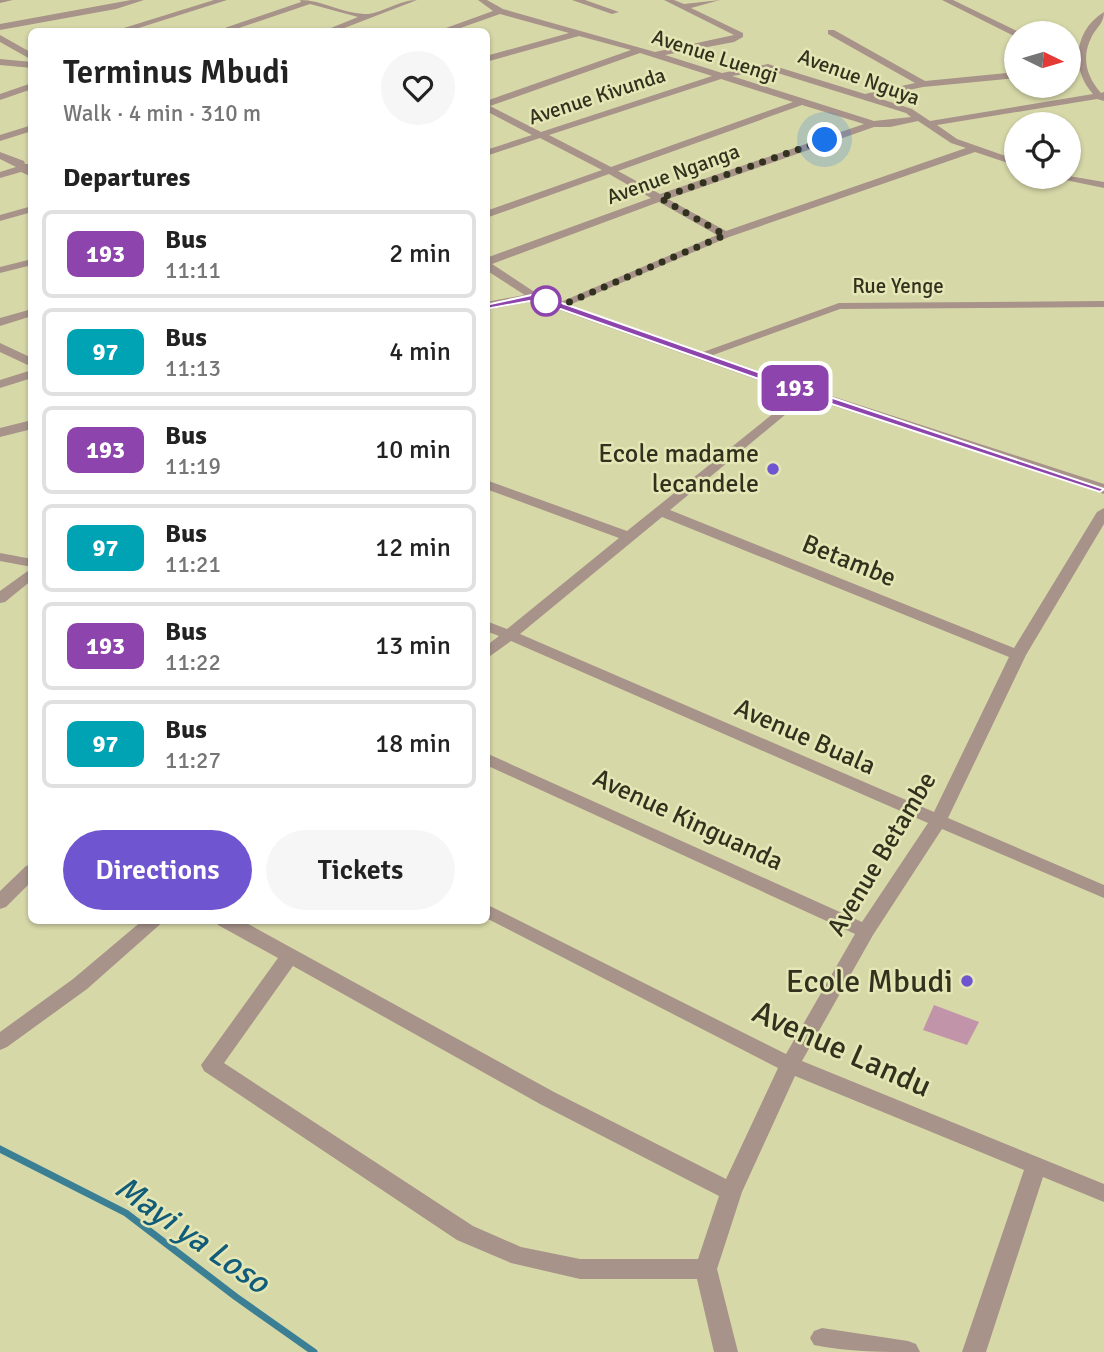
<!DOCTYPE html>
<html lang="en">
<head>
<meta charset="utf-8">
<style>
  :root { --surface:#fff; --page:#f6f6f6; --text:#222; --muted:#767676; --line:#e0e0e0; --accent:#6f55cf }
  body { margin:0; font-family:Signika,sans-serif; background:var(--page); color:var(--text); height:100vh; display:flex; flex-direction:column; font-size:26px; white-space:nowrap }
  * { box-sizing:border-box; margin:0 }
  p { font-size:23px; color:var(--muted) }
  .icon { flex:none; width:38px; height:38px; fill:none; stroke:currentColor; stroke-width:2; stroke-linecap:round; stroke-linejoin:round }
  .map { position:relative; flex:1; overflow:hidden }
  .sheet { position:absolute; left:28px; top:28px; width:462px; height:896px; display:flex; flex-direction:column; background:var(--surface); border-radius:10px; box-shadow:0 2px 5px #0004 }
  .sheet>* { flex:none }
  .badge { padding:0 14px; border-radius:10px; font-size:24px; line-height:46px }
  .needle { width:46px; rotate:95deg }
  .controls { position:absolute; left:1004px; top:21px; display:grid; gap:14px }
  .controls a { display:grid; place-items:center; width:77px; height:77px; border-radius:50%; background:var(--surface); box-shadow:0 2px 5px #0004; font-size:35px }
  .you { position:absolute; width:35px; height:35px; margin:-18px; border:5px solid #fff; border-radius:50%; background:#1a73e8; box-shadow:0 0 0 10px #1a73e833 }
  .map>.badge { position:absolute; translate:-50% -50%; box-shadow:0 0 0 4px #fff }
  h2 { padding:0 35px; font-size:26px; line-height:63px }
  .round { display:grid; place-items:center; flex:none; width:74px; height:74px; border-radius:37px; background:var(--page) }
  .head { display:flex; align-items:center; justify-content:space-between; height:119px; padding:0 35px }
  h1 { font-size:33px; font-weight:600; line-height:52px }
  .cta { display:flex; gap:14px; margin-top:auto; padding:14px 35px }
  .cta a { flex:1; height:80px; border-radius:42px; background:var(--accent); color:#fff; font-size:28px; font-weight:600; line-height:80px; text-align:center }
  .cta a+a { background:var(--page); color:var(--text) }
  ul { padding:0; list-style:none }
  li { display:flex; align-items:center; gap:21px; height:88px; margin:0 14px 10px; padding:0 21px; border:4px solid var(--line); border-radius:10px }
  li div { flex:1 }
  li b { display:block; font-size:26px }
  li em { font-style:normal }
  li .badge { min-width:77px; font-weight:700; text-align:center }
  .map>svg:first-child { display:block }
</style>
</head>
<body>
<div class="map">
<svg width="1104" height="1352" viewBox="0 0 1104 1352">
  <rect width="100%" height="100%" fill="#d7d8a8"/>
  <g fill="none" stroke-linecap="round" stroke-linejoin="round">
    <!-- stream -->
    <path stroke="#3a7f94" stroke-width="7" d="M0,1149L126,1213L236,1297L314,1352"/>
  </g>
  <!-- building -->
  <path fill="#c294aa" d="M934,1005L979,1022L967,1045L923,1030Z"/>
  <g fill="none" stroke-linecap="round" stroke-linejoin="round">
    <!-- minor -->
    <g fill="#a79389" fill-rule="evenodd">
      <path d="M0,0H13L0,3Z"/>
      <path d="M131,0H144L116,9L0,30V24Z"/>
      <path d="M214,0H227L126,32H111Z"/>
      <path d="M300,0C322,0 342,13 364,14C380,15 398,0 417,0L334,32H321L358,17L310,4L227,32H213L301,2Z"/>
      <path d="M478,0H487L503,9L655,52L734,35L664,0H674L684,4L720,0L691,8L743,33V37L734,42L665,55L722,73L768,64L865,94L915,83L828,34V30H834L925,81L1017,72V78L923,87L875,97L912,109L930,121L1093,94C1070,69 1074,30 1104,12C1104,23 1097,27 1092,36C1081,57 1086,76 1101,93L1104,92V101L1097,99L937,125L957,139L1017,160V166L975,152L729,237L560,309L556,308V304L717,235L659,202L492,264L539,295V299H531L486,270V258L651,198L609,174L486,218V211L602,170L540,138L486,156V150L532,135L486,111V101L631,50L579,36L486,62V56L569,33L500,14L449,32H435L493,11ZM640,53L712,76L541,132L490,106ZM768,70L906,113L911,117L874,121L732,76ZM721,79L793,102L611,167L549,135ZM802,105L864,124L660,194L618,171ZM918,121L951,143L966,148L726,231L668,199L874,127H890Z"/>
      <path d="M572,0H585L619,12L612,14Z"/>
      <path d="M942,0H953L1021,33L1014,36Z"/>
      <path d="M0,35L32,53V60L0,42Z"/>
      <path d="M0,59L32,62V68L0,65Z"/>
      <path d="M32,83V89L0,100V94Z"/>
      <path d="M32,125V131L0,141V135Z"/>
      <path d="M0,152L24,161L25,164H32V177L21,172L0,178V172L16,167L0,159Z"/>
      <path d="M1069,176L1104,182V188L1051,177Z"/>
      <path d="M32,206V212L0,221V215Z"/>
      <path d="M32,259V265L0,273V267Z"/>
      <path d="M1104,301V307L840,309L705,358H697L695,355L839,303Z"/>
      <path d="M32,309V316L0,326V318Z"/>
      <path d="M0,343L32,358V367L0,352Z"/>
      <path d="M32,370V378L0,388V380Z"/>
      <path d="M805,388L811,392L809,395L670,510L1014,648L1097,512L1104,508V524L1026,655L948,818L1104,885V898L942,829L873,935L802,1061L1104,1184V1202L1043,1177L986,1352H962L1024,1170L795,1076L742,1192L717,1269L738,1352H714L697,1279H580L511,1263L457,1240L204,1071L201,1065L278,958L218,925L216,920H241L554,1092L726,1179L778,1068L486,918V904L786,1054L855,934L486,765V753L862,922L928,823L511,641L486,659V646L499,636L486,631V621L507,629L619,538L486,489V480L627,531ZM662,517L1009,657L934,812L520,634ZM293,966L540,1104L719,1196L698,1259H580L521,1247L473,1226L224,1063Z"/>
      <path d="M0,553L32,559V567L0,561Z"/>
      <path d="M32,568V580L5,602L0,603V591Z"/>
      <path d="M32,864V881L6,907L0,909V891L26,866Z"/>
      <path d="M143,920H165L87,989L7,1047L0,1050V1032L73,979Z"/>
      <path d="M822,1328L908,1341L916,1344L920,1352C886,1352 846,1352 814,1345L810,1338L814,1331Z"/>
    </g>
    <!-- tertiary -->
    <g fill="#a79389" fill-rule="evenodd">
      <path d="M535,293L810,389L1104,484V494L800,395L534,301L486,310V302Z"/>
      <path d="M32,420V429L0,437V428Z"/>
    </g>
  </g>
  <!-- line -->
  <path fill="#8e44ad" stroke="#fff" stroke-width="2" d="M536,294L809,390L1104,489L1100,492L801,394L535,300L486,309L481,306Z"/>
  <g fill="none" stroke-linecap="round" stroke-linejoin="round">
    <!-- walk -->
    <path stroke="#31311e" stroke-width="7" stroke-dasharray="0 12.6" d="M546,301L560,306L725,235L660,198L825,140"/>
  </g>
  <!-- markers -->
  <circle fill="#fff" stroke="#8e44ad" stroke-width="3.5" cx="546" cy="301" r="14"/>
  <g fill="#6f55cf" stroke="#e5e6b5" stroke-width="2.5">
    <circle cx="773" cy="469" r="7"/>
    <circle cx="967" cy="981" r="7"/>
  </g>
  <g text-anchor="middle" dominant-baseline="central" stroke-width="5" stroke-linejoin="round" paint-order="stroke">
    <!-- far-street labels -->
    <g font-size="21" fill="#31311e" stroke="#e5e6b5">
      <text transform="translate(715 56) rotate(18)">Avenue Luengi</text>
      <text transform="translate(859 77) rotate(20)">Avenue Nguya</text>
      <text transform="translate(597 96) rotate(-18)">Avenue Kivunda</text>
      <text transform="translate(673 174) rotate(-20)">Avenue Nganga</text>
      <text x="898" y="286">Rue Yenge</text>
    </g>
    <!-- poi labels -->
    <g font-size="26" fill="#31311e" stroke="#e5e6b5" text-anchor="end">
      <text x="759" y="454">Ecole madame<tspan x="759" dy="30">lecandele</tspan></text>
    </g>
    <!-- street labels -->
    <g font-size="26" fill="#31311e" stroke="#e5e6b5">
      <text transform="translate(849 561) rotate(22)">Betambe</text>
      <text transform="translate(805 737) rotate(24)">Avenue Buala</text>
      <text transform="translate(688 820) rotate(25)">Avenue Kinguanda</text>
      <text transform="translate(882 854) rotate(-59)">Avenue Betambe</text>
    </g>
    <!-- near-poi labels -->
    <g font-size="32" fill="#31311e" stroke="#e5e6b5" text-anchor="end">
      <text x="953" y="981">Ecole Mbudi</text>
    </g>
    <!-- near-street labels -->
    <g font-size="32" fill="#31311e" stroke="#e5e6b5">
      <text transform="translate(842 1049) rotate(24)">Avenue Landu</text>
    </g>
    <!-- near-water labels -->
    <g font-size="33" font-style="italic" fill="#115d79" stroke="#e5e6b5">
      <text transform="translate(192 1235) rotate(35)">Mayi ya Loso</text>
    </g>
  </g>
</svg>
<div class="controls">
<a><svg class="needle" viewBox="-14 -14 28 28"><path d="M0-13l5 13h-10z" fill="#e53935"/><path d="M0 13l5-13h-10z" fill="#767676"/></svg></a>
<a><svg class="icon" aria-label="locate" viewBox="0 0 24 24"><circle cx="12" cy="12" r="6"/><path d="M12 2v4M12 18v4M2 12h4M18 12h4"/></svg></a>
</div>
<div class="you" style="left:825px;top:140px"></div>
<b class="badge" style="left:795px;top:388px;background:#8e44ad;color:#fff">193</b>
<section class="sheet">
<div class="head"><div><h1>Terminus Mbudi</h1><p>Walk · 4 min · 310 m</p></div><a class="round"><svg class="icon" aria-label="heart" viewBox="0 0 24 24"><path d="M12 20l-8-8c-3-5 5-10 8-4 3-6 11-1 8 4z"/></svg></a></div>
<h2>Departures</h2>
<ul>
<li><span class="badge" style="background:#8e44ad;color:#fff">193</span><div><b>Bus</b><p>11:11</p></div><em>2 min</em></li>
<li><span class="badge" style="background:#00a3b4;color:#fff">97</span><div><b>Bus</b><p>11:13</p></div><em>4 min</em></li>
<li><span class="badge" style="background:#8e44ad;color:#fff">193</span><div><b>Bus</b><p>11:19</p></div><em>10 min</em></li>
<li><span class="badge" style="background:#00a3b4;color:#fff">97</span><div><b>Bus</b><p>11:21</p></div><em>12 min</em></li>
<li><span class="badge" style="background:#8e44ad;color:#fff">193</span><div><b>Bus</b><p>11:22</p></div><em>13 min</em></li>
<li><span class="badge" style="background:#00a3b4;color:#fff">97</span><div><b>Bus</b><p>11:27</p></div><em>18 min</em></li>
</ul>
<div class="cta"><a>Directions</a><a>Tickets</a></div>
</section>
</div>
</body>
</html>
